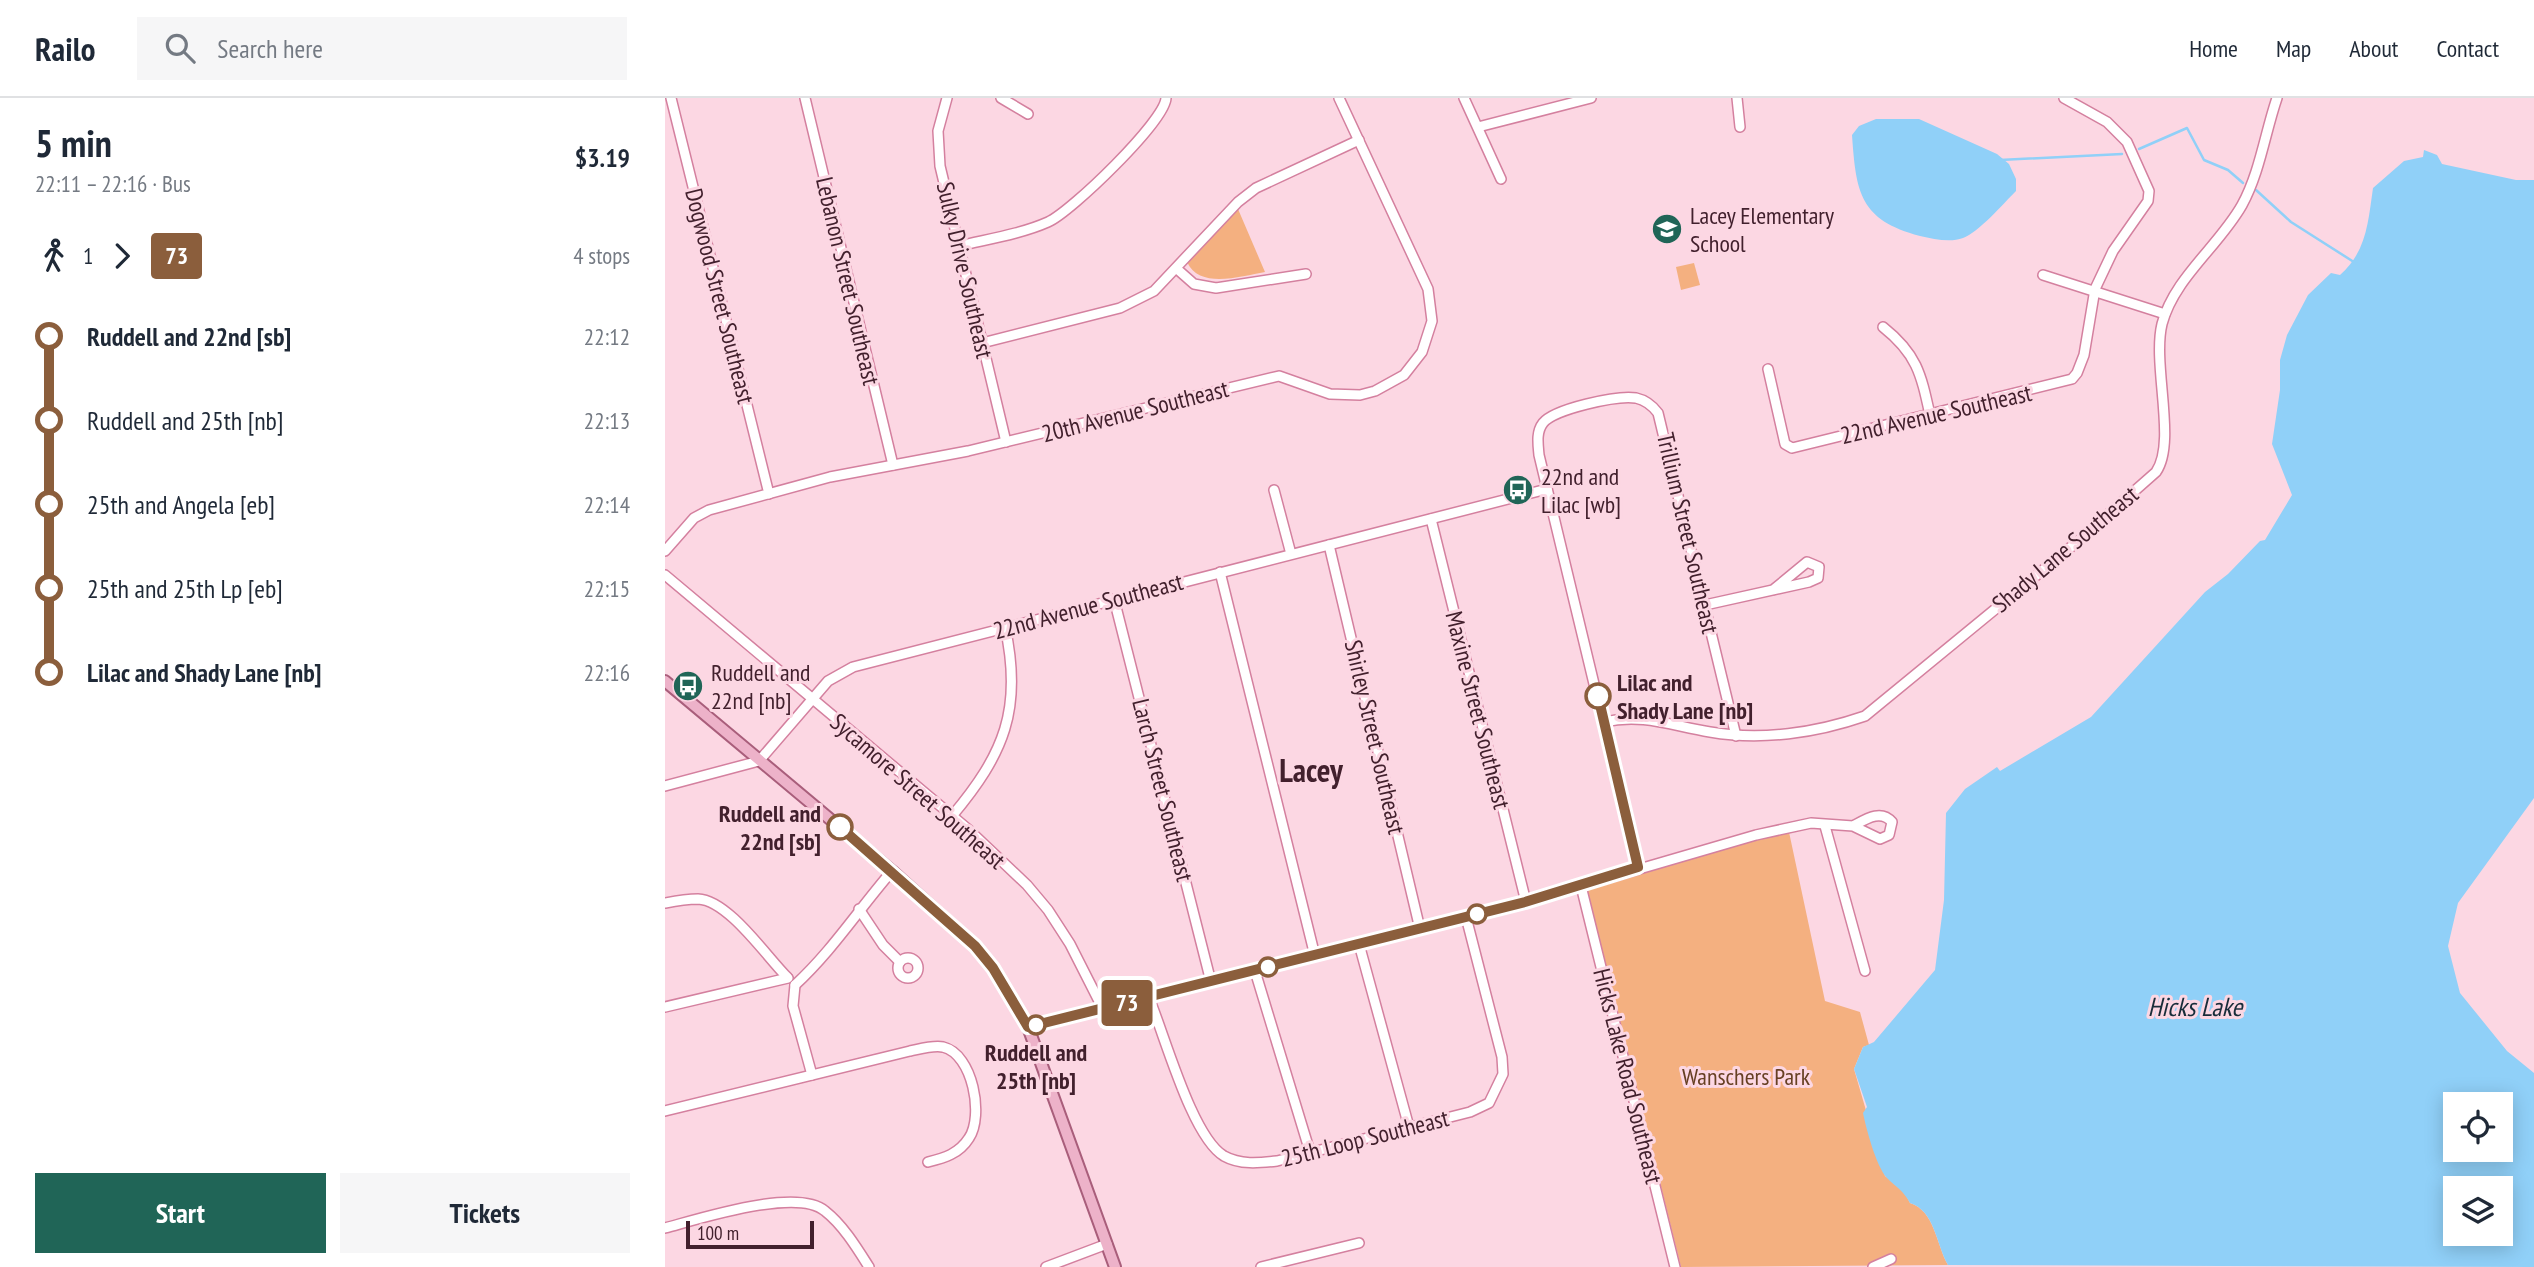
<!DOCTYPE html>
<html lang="en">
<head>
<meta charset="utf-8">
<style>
  :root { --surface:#fff; --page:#f6f6f7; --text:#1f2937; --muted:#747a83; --line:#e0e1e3; --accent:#206557 }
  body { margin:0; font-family:"PT Sans Narrow",sans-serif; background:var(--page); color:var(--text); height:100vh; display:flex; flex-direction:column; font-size:26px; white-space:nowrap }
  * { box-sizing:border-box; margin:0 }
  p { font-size:23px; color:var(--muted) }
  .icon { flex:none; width:38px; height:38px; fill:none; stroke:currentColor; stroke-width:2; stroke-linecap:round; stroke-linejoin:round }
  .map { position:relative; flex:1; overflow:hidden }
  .details { display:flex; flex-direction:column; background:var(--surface); width:665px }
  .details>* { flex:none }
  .badge { padding:0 14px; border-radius:5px; font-size:24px; line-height:46px }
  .tools { position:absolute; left:1778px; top:994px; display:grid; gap:14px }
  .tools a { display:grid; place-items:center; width:70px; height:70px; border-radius:0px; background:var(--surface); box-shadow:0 4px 18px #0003; font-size:35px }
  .scale { position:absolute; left:21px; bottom:18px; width:128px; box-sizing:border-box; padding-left:7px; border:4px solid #42202d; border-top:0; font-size:19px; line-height:24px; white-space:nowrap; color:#42202d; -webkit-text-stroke:5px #fcd7e3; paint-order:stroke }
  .map>.badge { position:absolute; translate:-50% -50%; box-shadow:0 0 0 4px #fff }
  .legs { display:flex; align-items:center; gap:10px; height:77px; padding:0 35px; font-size:23px }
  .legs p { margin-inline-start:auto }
  .summary { display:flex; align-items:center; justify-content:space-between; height:119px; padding:0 35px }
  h1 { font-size:38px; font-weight:800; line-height:52px }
  .action { display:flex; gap:14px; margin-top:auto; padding:14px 35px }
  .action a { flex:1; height:80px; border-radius:0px; background:var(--accent); color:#fff; font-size:28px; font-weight:800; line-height:80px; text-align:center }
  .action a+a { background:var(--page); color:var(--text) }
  ul { padding:0 35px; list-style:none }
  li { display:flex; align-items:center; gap:24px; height:84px; font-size:26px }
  li i { display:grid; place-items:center; width:10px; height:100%; margin:0 9px; background:currentColor }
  li i::after { content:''; width:18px; height:18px; margin:-9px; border:5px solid; border-radius:50%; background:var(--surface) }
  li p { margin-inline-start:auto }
  li:first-child i { background:linear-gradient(#0000 50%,currentColor 0) }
  li:last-child i { background:linear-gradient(currentColor 50%,#0000 0) }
  header { display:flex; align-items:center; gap:42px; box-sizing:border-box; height:98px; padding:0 35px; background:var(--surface); border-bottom:2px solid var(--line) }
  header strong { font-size:33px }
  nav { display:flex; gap:38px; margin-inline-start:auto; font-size:24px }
  .search { width:490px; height:63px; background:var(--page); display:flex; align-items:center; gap:18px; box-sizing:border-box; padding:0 24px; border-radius:0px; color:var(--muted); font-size:26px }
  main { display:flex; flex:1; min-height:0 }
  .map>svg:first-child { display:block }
</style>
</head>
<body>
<header>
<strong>Railo</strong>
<div class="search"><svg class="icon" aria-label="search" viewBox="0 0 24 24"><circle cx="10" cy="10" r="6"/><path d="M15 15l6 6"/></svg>Search here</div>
<nav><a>Home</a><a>Map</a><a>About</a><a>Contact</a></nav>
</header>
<main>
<section class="details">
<div class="summary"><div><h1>5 min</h1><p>22:11 – 22:16 · Bus</p></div><b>$3.19</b></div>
<div class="legs"><svg class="icon" aria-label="walk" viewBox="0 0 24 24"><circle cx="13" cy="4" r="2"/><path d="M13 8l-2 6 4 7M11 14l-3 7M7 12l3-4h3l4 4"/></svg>1<svg class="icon" aria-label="forward" viewBox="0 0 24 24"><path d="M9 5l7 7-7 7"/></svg><b class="badge" style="background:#8b5e3c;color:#fff">73</b><p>4 stops</p></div>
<ul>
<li><i style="color:#8b5e3c"></i><b>Ruddell and 22nd [sb]</b><p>22:12</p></li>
<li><i style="color:#8b5e3c"></i><span>Ruddell and 25th [nb]</span><p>22:13</p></li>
<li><i style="color:#8b5e3c"></i><span>25th and Angela [eb]</span><p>22:14</p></li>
<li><i style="color:#8b5e3c"></i><span>25th and 25th Lp [eb]</span><p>22:15</p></li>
<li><i style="color:#8b5e3c"></i><b>Lilac and Shady Lane [nb]</b><p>22:16</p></li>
</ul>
<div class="action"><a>Start</a><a>Tickets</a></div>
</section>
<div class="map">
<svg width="1869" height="1169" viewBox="0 0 1869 1169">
  <rect width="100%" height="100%" fill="#fcd7e3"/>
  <!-- green -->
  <g fill="#f4b080">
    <path d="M573,111L600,174C576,178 535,192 522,164L532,150Z"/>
    <path d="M1029,165L1035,187L1016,192L1011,169Z"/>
    <path d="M1124,734L1160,903L1195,914L1204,947L1198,949L1189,971L1220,1078L1238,1091L1245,1105C1270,1113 1271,1146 1283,1167L1016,1169L921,787Z"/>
  </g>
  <!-- water -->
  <g fill="#90d0f8" fill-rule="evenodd">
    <path d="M1211,21H1254L1332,56L1344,66L1351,81V93C1339,105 1313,135 1298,140C1285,145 1269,141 1255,138C1195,122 1191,95 1187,37L1194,28Z"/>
    <path d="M1759,52L1772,57L1777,66L1851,82H1869V700L1793,805L1783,848L1795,895L1842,953L1869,975V1169L1283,1167C1271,1146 1270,1113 1245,1105C1238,1092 1231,1089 1222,1080C1211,1068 1201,1030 1198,1015L1202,1009L1189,971L1198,949L1209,944L1270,872L1279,802L1281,715L1300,691L1332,669L1335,673L1426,619L1540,494L1563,476L1595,443L1600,442L1627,397L1607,346L1615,292V262L1622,237L1643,197L1666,175L1675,177C1702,153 1703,124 1708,90L1739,63L1758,59ZM1790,1006H1836V1052H1790ZM1790,1090H1836V1136H1790Z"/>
  </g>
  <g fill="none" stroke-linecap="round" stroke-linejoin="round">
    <!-- stream -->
    <g stroke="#90d0f8" stroke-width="2.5">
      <path d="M1474,51L1522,30L1539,62L1563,72L1578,85"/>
      <path d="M1335,62L1457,56"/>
      <path d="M1591,92L1626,124L1692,166"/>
    </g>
    <!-- minor casing -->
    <g stroke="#d4809f" stroke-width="12">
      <g id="minor">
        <path d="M6,0L104,396"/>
        <path d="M140,0L228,367"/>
        <path d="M282,0L273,33L275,68L341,344"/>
        <path d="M336,0L363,16"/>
        <path d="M799,0L836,81"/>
        <path d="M1072,0L1075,29"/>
        <path d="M813,29L926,0"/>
        <path d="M294,148C323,141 356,136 383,124C406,114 500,23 501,0"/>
        <path d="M512,171L529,186L551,190L641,176"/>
        <path d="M1378,177L1500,216"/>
        <path d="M1218,229C1252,256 1256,276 1265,317"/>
        <path d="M317,245L455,210L489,193L573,104L591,90L694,42"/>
        <path d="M1103,271L1120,346L1127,350L1407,281L1412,275L1419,257L1430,191L1448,153L1483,103L1484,93L1462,44L1442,24L1399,0"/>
        <path d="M609,392L626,456"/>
        <path d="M766,421L861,804"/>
        <path d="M664,447L755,831"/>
        <path d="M0,453L29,420L44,412L165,379L303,353L614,278L665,296L695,297L710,293L739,277L757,254L767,223L763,191L674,0"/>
        <path d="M555,474L650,858"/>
        <path d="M0,477L304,732L362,787L383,812L405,846L438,911"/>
        <path d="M449,501L546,884"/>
        <path d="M1040,507L1144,484L1153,480L1154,469L1142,464L1108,492"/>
        <path d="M939,624C978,615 1007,628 1045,634C1096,643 1151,635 1200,618L1406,449L1491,374C1512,344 1487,267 1497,226C1509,180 1554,148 1577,107C1595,74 1600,35 1612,0"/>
        <path d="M0,688L94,663L163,583L188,569L882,391"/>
        <path d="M287,718C339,656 358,611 340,529"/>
        <path d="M1160,728L1200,873"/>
        <path d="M973,769L874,357C873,346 871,334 878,325C889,311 952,297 971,300C980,302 987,307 993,315L1071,638"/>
        <path d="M916,788L1010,1169"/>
        <path d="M0,805C10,803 22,801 33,801C63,802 101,858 122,879"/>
        <path d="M194,811L218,847L235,864"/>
        <path d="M694,846L744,1029"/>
        <circle cx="243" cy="870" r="10"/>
        <path d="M590,873L645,1054"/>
        <path d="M130,887C167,853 194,811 227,773"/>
        <path d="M130,887L128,908L147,977"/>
        <path d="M484,900C500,938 527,1039 559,1058C575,1067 594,1065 612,1063L805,1014L824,1005L838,976L837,959L801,819"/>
        <path d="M0,909L123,880"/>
        <path d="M363,929L861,804L1091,737L1146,725L1188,728L1215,741L1224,737L1227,724C1216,711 1201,721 1188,728"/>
        <path d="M0,1013L245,953C255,951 268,947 278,949C308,956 319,1018 304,1040C294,1056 279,1060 263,1064"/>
        <path d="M0,1130C34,1121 132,1089 160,1113C178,1127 192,1150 204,1169"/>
        <path d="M381,1169L442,1146"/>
        <path d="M596,1169L694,1145"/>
        <path d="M1208,1169L1226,1161"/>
      </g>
    </g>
    <!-- major casing -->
    <g stroke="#a95e7b" stroke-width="14">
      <path id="major" d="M0,583L227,773L310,848L328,870L363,929L450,1169"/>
    </g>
    <!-- minor -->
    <use href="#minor" stroke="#fff" stroke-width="9"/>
    <!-- major -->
    <use href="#major" stroke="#edb2c9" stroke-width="10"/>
  </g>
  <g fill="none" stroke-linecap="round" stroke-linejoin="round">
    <!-- line-1 casing -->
    <g stroke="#fff" stroke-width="16">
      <path id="line-1" d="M175,729L310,848L328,870L363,929L860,804L973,769L933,598"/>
    </g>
    <!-- line-1 -->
    <use href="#line-1" stroke="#8b5e3c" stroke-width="10"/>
  </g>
  <!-- icons -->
  <defs>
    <g id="school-disc" transform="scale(1.575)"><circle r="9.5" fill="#206557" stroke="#fcd7e3"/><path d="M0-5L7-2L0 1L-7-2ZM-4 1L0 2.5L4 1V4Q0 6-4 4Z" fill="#fff"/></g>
    <g id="bus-disc" transform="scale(1.575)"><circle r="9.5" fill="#206557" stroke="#fcd7e3"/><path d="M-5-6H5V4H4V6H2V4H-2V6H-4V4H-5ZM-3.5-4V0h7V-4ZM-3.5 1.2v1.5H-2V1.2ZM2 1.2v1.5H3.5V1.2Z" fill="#fff"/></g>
  </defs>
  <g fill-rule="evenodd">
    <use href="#school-disc" x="1002" y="131"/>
    <use href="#bus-disc" x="853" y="392"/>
    <use href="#bus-disc" x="23" y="588"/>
  </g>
  <!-- markers -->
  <g fill="#fff" stroke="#8b5e3c" stroke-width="3.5">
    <circle cx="933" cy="598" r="12"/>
    <circle cx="175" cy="729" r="12"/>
    <circle cx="812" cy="816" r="9"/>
    <circle cx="603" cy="869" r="9"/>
    <circle cx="371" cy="927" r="9"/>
  </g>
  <g text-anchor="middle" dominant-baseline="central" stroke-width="6" stroke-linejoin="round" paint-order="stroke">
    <!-- poi labels -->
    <g font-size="24" fill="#42202d" stroke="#fcd7e3" text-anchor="start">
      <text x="1025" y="117">Lacey Elementary<tspan x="1025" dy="28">School</tspan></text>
      <text x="876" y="378">22nd and<tspan x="876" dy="28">Lilac [wb]</tspan></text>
      <text x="46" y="574">Ruddell and<tspan x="46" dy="28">22nd [nb]</tspan></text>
    </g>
    <!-- street labels -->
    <g font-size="24" fill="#42202d" stroke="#fcd7e3">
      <text transform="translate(300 172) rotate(77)">Sulky Drive Southeast</text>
      <text transform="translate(183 183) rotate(77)">Lebanon Street Southeast</text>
      <text transform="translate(55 198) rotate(76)">Dogwood Street Southeast</text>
      <text transform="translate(470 313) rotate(-14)">20th Avenue Southeast</text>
      <text transform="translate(1271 316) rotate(-13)">22nd Avenue Southeast</text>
      <text transform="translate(1023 435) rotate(77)">Trillium Street Southeast</text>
      <text transform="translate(1400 451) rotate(-40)">Shady Lane Southeast</text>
      <text transform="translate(423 508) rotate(-15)">22nd Avenue Southeast</text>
      <text transform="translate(813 612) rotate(76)">Maxine Street Southeast</text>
      <text transform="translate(710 639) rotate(77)">Shirley Street Southeast</text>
      <text transform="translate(498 692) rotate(76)">Larch Street Southeast</text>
      <text transform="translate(253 693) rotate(41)">Sycamore Street Southeast</text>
      <text transform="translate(963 978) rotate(76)">Hicks Lake Road Southeast</text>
      <text transform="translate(700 1040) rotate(-14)">25th Loop Southeast</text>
    </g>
    <!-- stop labels -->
    <g font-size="24" font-weight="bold" fill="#42202d" stroke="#fcd7e3" text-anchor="start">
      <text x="952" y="584">Lilac and<tspan x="952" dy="28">Shady Lane [nb]</tspan></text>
      <text x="156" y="715" text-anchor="end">Ruddell and<tspan x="156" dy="28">22nd [sb]</tspan></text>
      <text x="371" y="954" text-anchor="middle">Ruddell and<tspan x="371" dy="28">25th [nb]</tspan></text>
    </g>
    <!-- park labels -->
    <g font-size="24" fill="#674023" stroke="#fcd7e3">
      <text x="1081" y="978">Wanschers Park</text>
    </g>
    <!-- water labels -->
    <g font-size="26" font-style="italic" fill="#192d3a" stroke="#fcd7e3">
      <text x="1530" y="908">Hicks Lake</text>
    </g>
    <!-- district labels -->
    <g font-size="32" font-weight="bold" fill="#42202d" stroke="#fcd7e3">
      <text x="646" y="672">Lacey</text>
    </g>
  </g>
</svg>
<div class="tools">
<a><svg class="icon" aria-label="locate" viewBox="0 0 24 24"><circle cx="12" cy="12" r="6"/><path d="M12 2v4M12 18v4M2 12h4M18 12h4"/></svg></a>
<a><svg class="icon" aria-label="layers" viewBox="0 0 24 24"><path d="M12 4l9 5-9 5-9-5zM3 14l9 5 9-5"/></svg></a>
</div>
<div class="scale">100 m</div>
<b class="badge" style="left:462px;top:905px;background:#8b5e3c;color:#fff">73</b>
</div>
</main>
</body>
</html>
